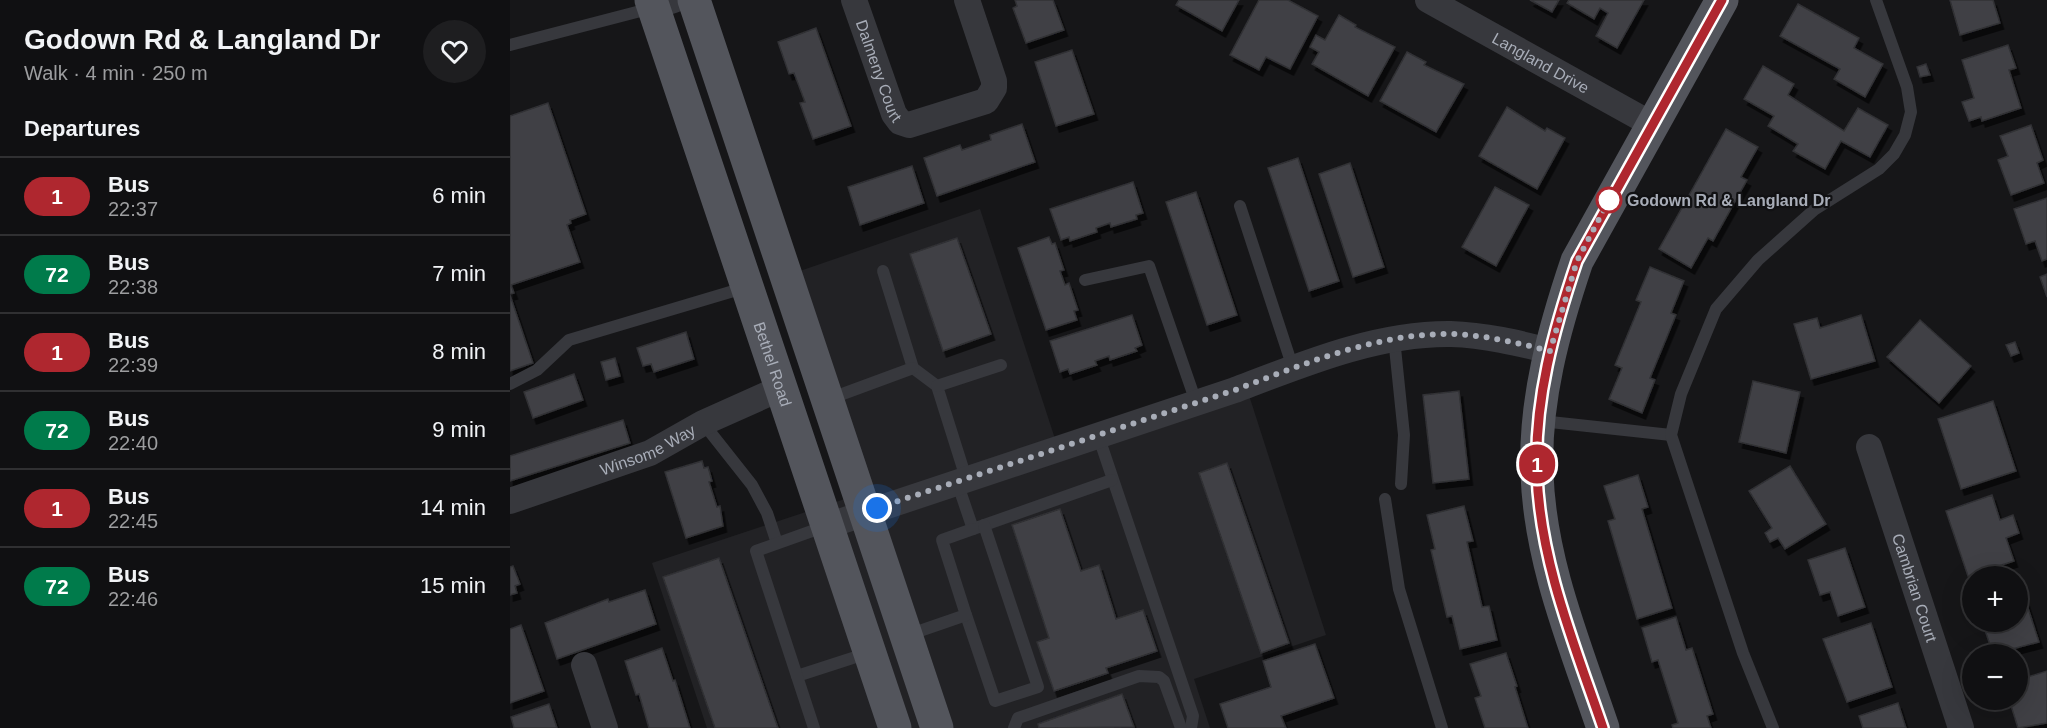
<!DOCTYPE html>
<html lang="en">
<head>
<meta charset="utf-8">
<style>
  :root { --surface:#101012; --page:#1e1e20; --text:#f1f3f6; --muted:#9c9d9f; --line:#303032 }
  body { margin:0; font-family:Arial,sans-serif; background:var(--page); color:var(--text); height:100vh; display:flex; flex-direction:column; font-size:22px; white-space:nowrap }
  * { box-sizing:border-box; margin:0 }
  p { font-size:20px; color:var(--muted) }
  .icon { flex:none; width:33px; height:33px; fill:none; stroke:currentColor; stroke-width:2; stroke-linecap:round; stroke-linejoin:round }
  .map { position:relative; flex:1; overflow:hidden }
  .sheet { display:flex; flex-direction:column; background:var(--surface); width:510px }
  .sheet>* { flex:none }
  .badge { padding:0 12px; border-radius:20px; font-size:21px; line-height:39px }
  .controls { position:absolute; left:1452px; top:566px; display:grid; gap:12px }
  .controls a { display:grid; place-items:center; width:66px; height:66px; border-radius:50%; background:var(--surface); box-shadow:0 6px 24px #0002,0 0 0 2px var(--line); font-size:30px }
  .you { position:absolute; width:30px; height:30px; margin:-15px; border:4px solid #fff; border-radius:50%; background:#1a73e8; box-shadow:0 0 0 9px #1a73e833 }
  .map>.badge { position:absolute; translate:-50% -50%; box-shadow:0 0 0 3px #fff }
  h2 { padding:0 24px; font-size:22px; line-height:54px }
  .round { display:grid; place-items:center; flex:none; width:63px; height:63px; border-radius:32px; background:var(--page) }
  .summary { display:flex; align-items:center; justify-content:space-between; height:102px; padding:0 24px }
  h1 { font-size:28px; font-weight:700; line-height:45px }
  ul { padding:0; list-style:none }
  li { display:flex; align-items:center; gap:18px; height:78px; padding:0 24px; border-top:2px solid var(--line) }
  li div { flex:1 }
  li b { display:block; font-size:22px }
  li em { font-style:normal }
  li .badge { min-width:66px; font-weight:700; text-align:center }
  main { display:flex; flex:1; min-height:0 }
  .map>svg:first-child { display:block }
</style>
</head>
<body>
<main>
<section class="sheet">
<div class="summary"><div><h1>Godown Rd &amp; Langland Dr</h1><p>Walk · 4 min · 250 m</p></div><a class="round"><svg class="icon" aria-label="heart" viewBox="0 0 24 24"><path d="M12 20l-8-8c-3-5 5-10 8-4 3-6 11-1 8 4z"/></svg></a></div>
<h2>Departures</h2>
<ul>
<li><span class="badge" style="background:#af272f;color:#fff">1</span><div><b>Bus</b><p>22:37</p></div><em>6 min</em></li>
<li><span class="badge" style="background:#007b4b;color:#fff">72</span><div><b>Bus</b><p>22:38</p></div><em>7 min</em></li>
<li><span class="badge" style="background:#af272f;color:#fff">1</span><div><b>Bus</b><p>22:39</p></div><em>8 min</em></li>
<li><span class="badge" style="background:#007b4b;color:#fff">72</span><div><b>Bus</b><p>22:40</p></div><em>9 min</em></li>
<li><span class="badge" style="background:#af272f;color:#fff">1</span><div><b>Bus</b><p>22:45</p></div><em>14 min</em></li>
<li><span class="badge" style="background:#007b4b;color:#fff">72</span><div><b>Bus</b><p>22:46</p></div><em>15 min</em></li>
</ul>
</section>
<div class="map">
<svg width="1537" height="728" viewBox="0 0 1537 728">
  <defs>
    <filter id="shadow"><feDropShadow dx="3.5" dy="6" stdDeviation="0" flood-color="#0009"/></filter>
  </defs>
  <rect width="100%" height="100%" fill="#161618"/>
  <!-- built -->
  <path fill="#222225" d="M470,209L549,451L737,389L816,635L684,679L700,728H197L142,563L362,490L287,272Z"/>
  <!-- building -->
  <g fill="#404145" stroke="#303034" stroke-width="1.5" filter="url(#shadow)">
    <path d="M505,0H543L554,30L516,43L503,8L507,6Z"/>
    <path d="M669,0H729L712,31L666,5Z"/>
    <path d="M749,0H778L808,16L780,69L756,57L749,70L720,55Z"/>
    <path d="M1020,0H1049L1042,12Z"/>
    <path d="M1059,0H1134L1107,48L1086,36L1098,13L1090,8L1084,19L1057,3Z"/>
    <path d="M1440,0H1483L1490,23L1450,35Z"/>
    <path d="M1288,4L1349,38L1344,48L1373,64L1355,97L1324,79L1330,69L1270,36Z"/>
    <path d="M829,15L846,25L845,27L885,47L858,96L802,64L809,52L800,47L806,35L815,40Z"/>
    <path d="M306,28L341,126L303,139L290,103L295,102L284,73L279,74L268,42Z"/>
    <path d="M1498,45L1506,68L1499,70L1511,108L1472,121L1471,117L1459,121L1452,102L1464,98L1452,60Z"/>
    <path d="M562,50L584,114L546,126L525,62Z"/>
    <path d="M897,52L916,62L914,65L954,84L926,132L870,101Z"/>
    <path d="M1416,64L1420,75L1410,77L1407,67Z"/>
    <path d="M1253,66L1284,84L1278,95L1334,131L1348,108L1378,125L1360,157L1331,141L1315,169L1283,151L1288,144L1258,126L1264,116L1234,99Z"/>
    <path d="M38,103L76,214L60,220L61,223L57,225L70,262L1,285L4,293L0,294V116Z"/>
    <path d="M997,107L1035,131L1037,128L1055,138L1027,189L969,156Z"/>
    <path d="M512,124L525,162L427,196L414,158L450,145L452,150L481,140L480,135Z"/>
    <path d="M1521,125L1533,160L1527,163L1534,183L1501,195L1488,160L1498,156L1490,136Z"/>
    <path d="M1216,129L1248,147L1231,177L1237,180L1203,241L1198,238L1181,268L1149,249Z"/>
    <path d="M788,158L829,281L799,291L758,168Z"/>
    <path d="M840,163L874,267L843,277L809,174Z"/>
    <path d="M402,166L414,203L350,225L338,187Z"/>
    <path d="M623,182L633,213L626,215L627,219L601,227L600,223L586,228L587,232L560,241L559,237L551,240L540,209Z"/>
    <path d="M985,187L1019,205L986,266L952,247Z"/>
    <path d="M686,192L727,315L697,325L656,202Z"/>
    <path d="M1537,198V259L1532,261L1525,241L1516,244L1504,209Z"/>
    <path d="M539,237L542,244L545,243L554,270L550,271L555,285L559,283L568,310L564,311L567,320L536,330L508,248Z"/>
    <path d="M447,238L481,334L433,351L400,254Z"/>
    <path d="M1140,267L1174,281L1161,313L1166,315L1140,378L1145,380L1132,413L1099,399L1112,368L1105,365L1131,302L1126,300Z"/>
    <path d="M1537,274V297L1530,277Z"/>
    <path d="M0,295L23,363L0,371Z"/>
    <path d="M622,315L632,345L625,348L627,351L600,360L599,356L585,361L587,365L560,374L558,369L550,372L540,341Z"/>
    <path d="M1351,315L1365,361L1301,379L1284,324L1307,318L1310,328Z"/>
    <path d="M1410,320L1461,366L1429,403L1377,357Z"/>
    <path d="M176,332L184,359L144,372L141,364L133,366L127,348Z"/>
    <path d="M1505,342L1509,353L1501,356L1496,345Z"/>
    <path d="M105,358L110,376L96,380L91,362Z"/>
    <path d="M64,374L73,400L23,418L14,392Z"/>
    <path d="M1243,381L1290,392L1276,453L1229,442Z"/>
    <path d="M949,391L959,479L923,483L913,395Z"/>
    <path d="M1483,401L1506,471L1451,489L1428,419Z"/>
    <path d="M113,420L120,443L0,481V456Z"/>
    <path d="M192,461L194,468L198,467L202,481L199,482L207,507L210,506L213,526L176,538L155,472Z"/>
    <path d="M717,463L779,643L751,653L689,473Z"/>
    <path d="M1280,466L1316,524L1275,549L1268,538L1260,542L1255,533L1262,528L1239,491Z"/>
    <path d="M1128,475L1138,507L1132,509L1162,608L1127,619L1098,521L1105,519L1094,486Z"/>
    <path d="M1482,495L1490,520L1503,515L1509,533L1496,538L1504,561L1458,576L1436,511Z"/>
    <path d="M954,506L963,541L957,542L972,607L979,606L987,640L950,649L942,616L937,617L921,550L925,549L917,515Z"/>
    <path d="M550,509L571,571L589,565L606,619L633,610L647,651L596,668L598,673L544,691L527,642L539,638L502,525Z"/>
    <path d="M1335,548L1355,607L1328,616L1320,592L1310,595L1298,560Z"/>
    <path d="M209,558L268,728H205L153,577Z"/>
    <path d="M3,566L10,584L5,586L7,593L0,595V567Z"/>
    <path d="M1508,577L1529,642L1483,654L1472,621H1508Z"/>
    <path d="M135,590L146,624L47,659L35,623L98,599L99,602Z"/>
    <path d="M1166,617L1176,650L1182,648L1203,714L1197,716L1201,728H1163L1162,725L1168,723L1148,660L1142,662L1132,628Z"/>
    <path d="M1361,623L1382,687L1337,702L1313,639Z"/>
    <path d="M11,625L34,691L0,703V629Z"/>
    <path d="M805,644L824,698L771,716L776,728H718L710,704L761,687L753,661Z"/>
    <path d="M152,648L163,681L165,680L180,728H139L129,694L126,695L115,661Z"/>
    <path d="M996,653L1007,686L1005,687L1018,728H975L965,698L971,696L960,664Z"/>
    <path d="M1537,671V723L1508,728L1499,699H1508V680Z"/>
    <path d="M612,694L624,727L529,728L528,724Z"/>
    <path d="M1388,703L1396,728H1353L1349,716Z"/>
    <path d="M39,704L47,728H4L1,717Z"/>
  </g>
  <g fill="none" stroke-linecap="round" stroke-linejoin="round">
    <!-- service -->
    <g stroke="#37383d" stroke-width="12">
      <path d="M0,45L142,8"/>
      <path d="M730,206L783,368"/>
      <path d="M373,271L403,368L427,386L456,478"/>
      <path d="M575,280L639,266L686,402"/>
      <path d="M884,338L894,435L891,484"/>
      <path d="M0,384L27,370L59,340L237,287"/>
      <path d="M427,386L491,365"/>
      <path d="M319,399L403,368"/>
      <path d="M1031,421L1161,435"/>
      <path d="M193,423L242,485L257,513L267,543"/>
      <path d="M588,435L683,716L681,728"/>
      <path d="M447,482L463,529L602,480"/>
      <path d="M875,499L889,589L932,728"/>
      <path d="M456,615L485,701L528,687L474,525"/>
      <path d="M398,635L456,615L432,540L463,529"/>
      <path d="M287,676L358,653"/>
      <path d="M304,728L246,551L316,526"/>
      <path d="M504,728L508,718L517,715L629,676L649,677L654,681L671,728"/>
      <path d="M1263,728L1233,653L1161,435L1171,394L1206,309L1248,260L1304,210L1369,169L1384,154L1395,135L1401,112L1397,87L1366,0"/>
    </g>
    <!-- minor -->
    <g stroke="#37383d" stroke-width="26">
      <path id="s1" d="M344,0L384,114L390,122L399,125L476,101L484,88V81L457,0"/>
      <path id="s2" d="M918,0L1143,125"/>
      <path d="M143,7L164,0"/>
      <path id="s3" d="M1359,447L1451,728"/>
      <path id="s4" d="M0,501L140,453L193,423L271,388"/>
      <path d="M317,526L725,390C793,364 867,333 941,334C975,335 1008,343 1040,351"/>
      <path d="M74,665L95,728"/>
    </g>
    <!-- primary -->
    <g stroke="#53555c" stroke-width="33">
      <path id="s5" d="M141,0L385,728"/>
      <path d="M184,0L427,728"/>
      <path d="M1093,728C1065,645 1030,562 1027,474C1024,401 1044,329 1067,261L1212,0"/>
    </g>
  </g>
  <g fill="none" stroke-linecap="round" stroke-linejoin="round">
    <!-- line casing -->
    <g stroke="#fff" stroke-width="14">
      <path id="line" d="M1093,728C1065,646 1030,562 1027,474C1024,400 1044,329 1067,261L1212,0"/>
    </g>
    <!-- line -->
    <use href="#line" stroke="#af272f" stroke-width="9"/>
    <!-- walk -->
    <path stroke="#a8adb8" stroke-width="6" stroke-dasharray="0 10.8" d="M367,508L725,390C794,364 867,333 941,334C975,335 1008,343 1040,351L1067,261L1099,200"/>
  </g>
  <!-- markers -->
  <circle fill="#fff" stroke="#af272f" stroke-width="3" cx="1099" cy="200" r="12"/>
  <g text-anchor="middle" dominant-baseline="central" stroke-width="4.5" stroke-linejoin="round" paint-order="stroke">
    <!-- street labels -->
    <g font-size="16" fill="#a8adb8" stroke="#111113">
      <text stroke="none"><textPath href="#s2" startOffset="129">Langland Drive</textPath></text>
      <text stroke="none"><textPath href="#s1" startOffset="75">Dalmeny Court</textPath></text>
      <text stroke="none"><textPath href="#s5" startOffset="384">Bethel Road</textPath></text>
      <text stroke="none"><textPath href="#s4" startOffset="147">Winsome Way</textPath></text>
      <text stroke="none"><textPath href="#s3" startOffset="148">Cambrian Court</textPath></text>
    </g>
    <!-- stop labels -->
    <g font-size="16" font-weight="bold" fill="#a8adb8" stroke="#111113" text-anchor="start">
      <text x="1117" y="200">Godown Rd &amp; Langland Dr</text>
    </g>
  </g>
</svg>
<div class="controls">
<a>+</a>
<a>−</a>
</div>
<div class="you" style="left:367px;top:508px"></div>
<b class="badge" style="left:1027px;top:464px;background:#af272f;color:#fff">1</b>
</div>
</main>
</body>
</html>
